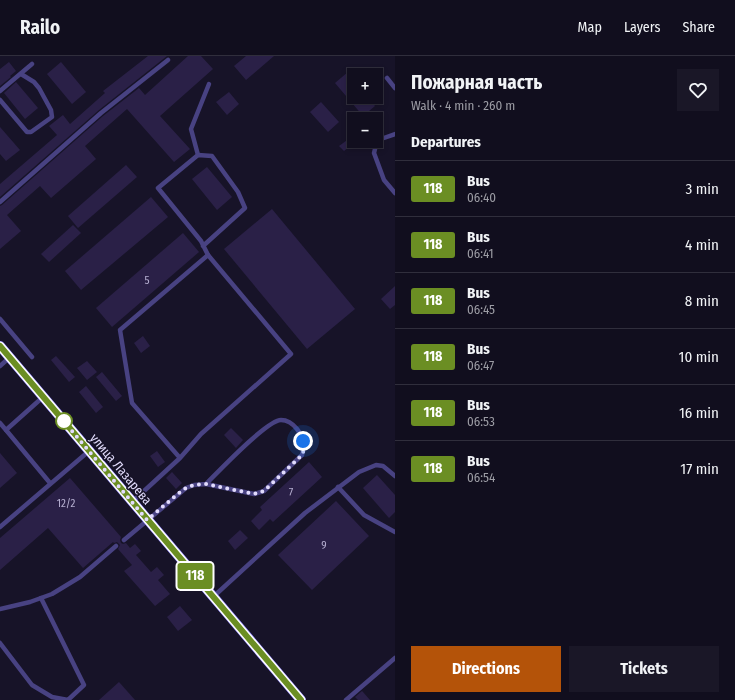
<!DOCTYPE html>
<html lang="en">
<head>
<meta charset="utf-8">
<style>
  :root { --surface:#110e1e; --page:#1a1727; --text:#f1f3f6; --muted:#9c9ca4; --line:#302e3c; --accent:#b45309 }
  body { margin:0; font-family:"Fira Sans Condensed",sans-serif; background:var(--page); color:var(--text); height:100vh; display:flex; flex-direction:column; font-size:15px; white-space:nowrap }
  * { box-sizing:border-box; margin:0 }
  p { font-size:13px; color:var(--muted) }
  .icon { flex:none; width:22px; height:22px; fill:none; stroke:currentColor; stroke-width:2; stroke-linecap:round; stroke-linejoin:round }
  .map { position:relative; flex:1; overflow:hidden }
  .sheet { display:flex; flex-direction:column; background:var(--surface); width:340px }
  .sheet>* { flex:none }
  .badge { padding:0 8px; border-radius:3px; font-size:14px; line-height:26px }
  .buttons { position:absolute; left:347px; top:12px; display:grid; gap:8px }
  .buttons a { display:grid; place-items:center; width:36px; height:36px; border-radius:0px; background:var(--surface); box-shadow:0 2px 6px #0003,0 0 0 1px var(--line); font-size:20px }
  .you { position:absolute; width:20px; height:20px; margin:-10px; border:3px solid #fff; border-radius:50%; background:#1a73e8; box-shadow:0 0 0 6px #1a73e833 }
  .map>.badge { position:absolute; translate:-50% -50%; box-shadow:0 0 0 2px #fff }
  h2 { padding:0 16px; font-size:15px; line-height:36px }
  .round { display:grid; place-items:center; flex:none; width:42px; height:42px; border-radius:0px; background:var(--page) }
  .summary { display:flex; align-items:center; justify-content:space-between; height:68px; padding:0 16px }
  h1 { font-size:19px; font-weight:700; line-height:30px }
  .primary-button { display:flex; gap:8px; margin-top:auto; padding:8px 16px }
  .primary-button a { flex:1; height:46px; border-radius:0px; background:var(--accent); color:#fff; font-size:16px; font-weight:700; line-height:46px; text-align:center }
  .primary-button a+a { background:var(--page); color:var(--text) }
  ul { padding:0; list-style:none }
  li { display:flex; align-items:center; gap:12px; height:56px; padding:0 16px; border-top:1px solid var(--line) }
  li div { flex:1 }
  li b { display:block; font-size:15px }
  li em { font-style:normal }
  li .badge { min-width:44px; font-weight:700; text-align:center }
  header { display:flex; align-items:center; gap:24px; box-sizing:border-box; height:56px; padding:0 20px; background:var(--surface); border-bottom:1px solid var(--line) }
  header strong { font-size:19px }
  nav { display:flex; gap:22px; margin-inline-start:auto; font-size:14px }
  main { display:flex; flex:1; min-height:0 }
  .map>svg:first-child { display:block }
</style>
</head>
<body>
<header>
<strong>Railo</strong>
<nav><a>Map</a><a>Layers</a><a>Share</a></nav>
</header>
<main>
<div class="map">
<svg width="395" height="644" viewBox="0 0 395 644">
  <rect width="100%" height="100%" fill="#171328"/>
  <!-- building -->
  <g fill="#2a2047">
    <path d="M148,0H167L99,54L0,141V128L57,79L49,70L63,59L70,68L105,37L103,35Z"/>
    <path d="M188,0H201L213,13L160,60L190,93L174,106L127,53L85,90L96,103L51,142L40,130L7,159L21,175L0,193V150L2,149L103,60L139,32L145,39Z"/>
    <path d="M246,0H274L246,24L234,10Z"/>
    <path d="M9,6L16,15L10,20L11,21L0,30V13Z"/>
    <path d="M61,6L86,36L72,48L47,18Z"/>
    <path d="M348,16L354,24V41H368L375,50L363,60L335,27Z"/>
    <path d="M16,26L38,52L25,63L4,37Z"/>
    <path d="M229,36L239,48L227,59L216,46Z"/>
    <path d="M321,46L339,66L328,76L310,56Z"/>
    <path d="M0,71L20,94L6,105L0,98Z"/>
    <path d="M350,82L354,87L344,95L339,90Z"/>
    <path d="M126,109L137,121L78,172L68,160Z"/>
    <path d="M207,111L232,141L217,154L192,123Z"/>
    <path d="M151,141L168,161L81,234L65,215Z"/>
    <path d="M272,153L355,253L307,293L224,193Z"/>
    <path d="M73,169L81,177L49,206L41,198Z"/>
    <path d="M183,177L199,196L112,271L96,252Z"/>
    <path d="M395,230V249L390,253L381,243Z"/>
    <path d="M143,280L150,290L141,297L134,287Z"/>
    <path d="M56,300L75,321L69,326L51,304Z"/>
    <path d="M87,305L97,316L87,324L77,312Z"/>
    <path d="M102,316L122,340L116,345L96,321Z"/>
    <path d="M86,330L103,351L96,357L79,336Z"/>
    <path d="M231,372L243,384L236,392L224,379Z"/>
    <path d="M157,395L165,406L158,411L150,400Z"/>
    <path d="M0,397L17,417L0,432Z"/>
    <path d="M309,406L322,421L273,466L270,463L259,474L251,465L262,454L260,451Z"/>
    <path d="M172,416L182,427L176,433L166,422Z"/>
    <path d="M377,419L395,439V456L389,462L363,432Z"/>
    <path d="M70,422L121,481L120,484L121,487L123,488L126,487L130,492L135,488L141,495L136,499L151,516L157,511L164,519L158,524L170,538L155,550L124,515L132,509L118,493L120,489L117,486L114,487L113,486L83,512L48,472L0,514V482Z"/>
    <path d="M336,445L369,480L312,534L278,499Z"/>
    <path d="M240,474L248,482L235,494L228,485Z"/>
    <path d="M180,550L192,564L178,575L167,561Z"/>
    <path d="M119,626L135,644H99Z"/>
    <path d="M362,635L363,636L370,644H358L355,641Z"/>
  </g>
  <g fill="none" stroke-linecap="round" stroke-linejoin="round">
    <!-- lane -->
    <g stroke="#484282" stroke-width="4.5">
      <path d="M387,22L395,32"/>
      <path d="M0,35L32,8"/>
      <path d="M0,44L27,76H31L52,61L51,54L39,32L34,26L21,18"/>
      <path d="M395,78L381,83L376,89L374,97L384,124L395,137"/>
      <path d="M198,99L191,73L209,28"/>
      <path d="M0,146L101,57L168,4"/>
      <path d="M203,190L245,152L238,136L212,100L198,99L158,132L201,185L208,199"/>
      <path d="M0,263L32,301"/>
      <path d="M0,310L9,302"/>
      <path d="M0,367L6,374L43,341"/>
      <path d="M6,374L50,427"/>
      <path d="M338,431L364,459L395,476"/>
      <path d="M132,446L180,402L201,378L291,298L208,199L120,274L132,347L180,402"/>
      <path d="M0,471L89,395"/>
      <path d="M124,484L186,432L194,429L206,428C218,416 267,364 281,364C288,364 293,368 297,373C304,382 305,389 302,399L264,435L254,438L206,428"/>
      <path d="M213,541L305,457L359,416L376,409L383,410L395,420"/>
      <path d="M0,553L30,546L52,538L80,521L116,490"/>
      <path d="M0,587L32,629L52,641L68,644L84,629L41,542"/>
      <path d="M346,644L395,602"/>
    </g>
    <!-- secondary -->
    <path stroke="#867cf4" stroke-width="10" d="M0,290L301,644"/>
  </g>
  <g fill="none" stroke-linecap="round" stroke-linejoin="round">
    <!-- line casing -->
    <g stroke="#fff" stroke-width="9">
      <path id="line" d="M0,290L301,644"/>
    </g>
    <!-- line -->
    <use href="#line" stroke="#6b8e23" stroke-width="6"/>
    <!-- walk -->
    <path stroke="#e2dcfc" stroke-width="4" stroke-dasharray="0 7.2" d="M64,365L61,362L147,464L179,437L186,432L194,429L206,428L254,438L264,435L302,399L305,391L303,385"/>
  </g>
  <!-- markers -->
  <circle fill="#fff" stroke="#6b8e23" stroke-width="2" cx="64" cy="365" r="8"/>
  <g text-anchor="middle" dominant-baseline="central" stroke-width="3" stroke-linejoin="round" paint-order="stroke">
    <!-- number labels -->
    <g font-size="11" fill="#b4adcf">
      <text x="147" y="224">5</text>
      <text x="291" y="436">7</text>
      <text x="66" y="447">12/2</text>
      <text x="324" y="489">9</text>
    </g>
    <!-- street labels -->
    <g font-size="13" fill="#e2dcfc" stroke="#171328">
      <text transform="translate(121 413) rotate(50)">улица Лазарева</text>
    </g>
  </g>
</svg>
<div class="buttons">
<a>+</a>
<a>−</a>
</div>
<div class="you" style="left:303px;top:385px"></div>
<b class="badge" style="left:195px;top:520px;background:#6b8e23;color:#fff">118</b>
</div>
<section class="sheet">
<div class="summary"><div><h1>Пожарная часть</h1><p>Walk · 4 min · 260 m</p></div><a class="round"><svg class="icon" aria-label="heart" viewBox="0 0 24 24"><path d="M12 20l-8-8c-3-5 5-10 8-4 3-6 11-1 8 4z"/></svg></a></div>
<h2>Departures</h2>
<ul>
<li><span class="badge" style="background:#6b8e23;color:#fff">118</span><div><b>Bus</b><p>06:40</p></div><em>3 min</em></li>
<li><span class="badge" style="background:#6b8e23;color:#fff">118</span><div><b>Bus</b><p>06:41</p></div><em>4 min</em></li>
<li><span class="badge" style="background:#6b8e23;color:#fff">118</span><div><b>Bus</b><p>06:45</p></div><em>8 min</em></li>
<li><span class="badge" style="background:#6b8e23;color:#fff">118</span><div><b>Bus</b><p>06:47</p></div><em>10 min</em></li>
<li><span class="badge" style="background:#6b8e23;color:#fff">118</span><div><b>Bus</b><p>06:53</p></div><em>16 min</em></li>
<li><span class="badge" style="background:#6b8e23;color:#fff">118</span><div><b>Bus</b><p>06:54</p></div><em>17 min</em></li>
</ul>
<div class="primary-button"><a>Directions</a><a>Tickets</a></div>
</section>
</main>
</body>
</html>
